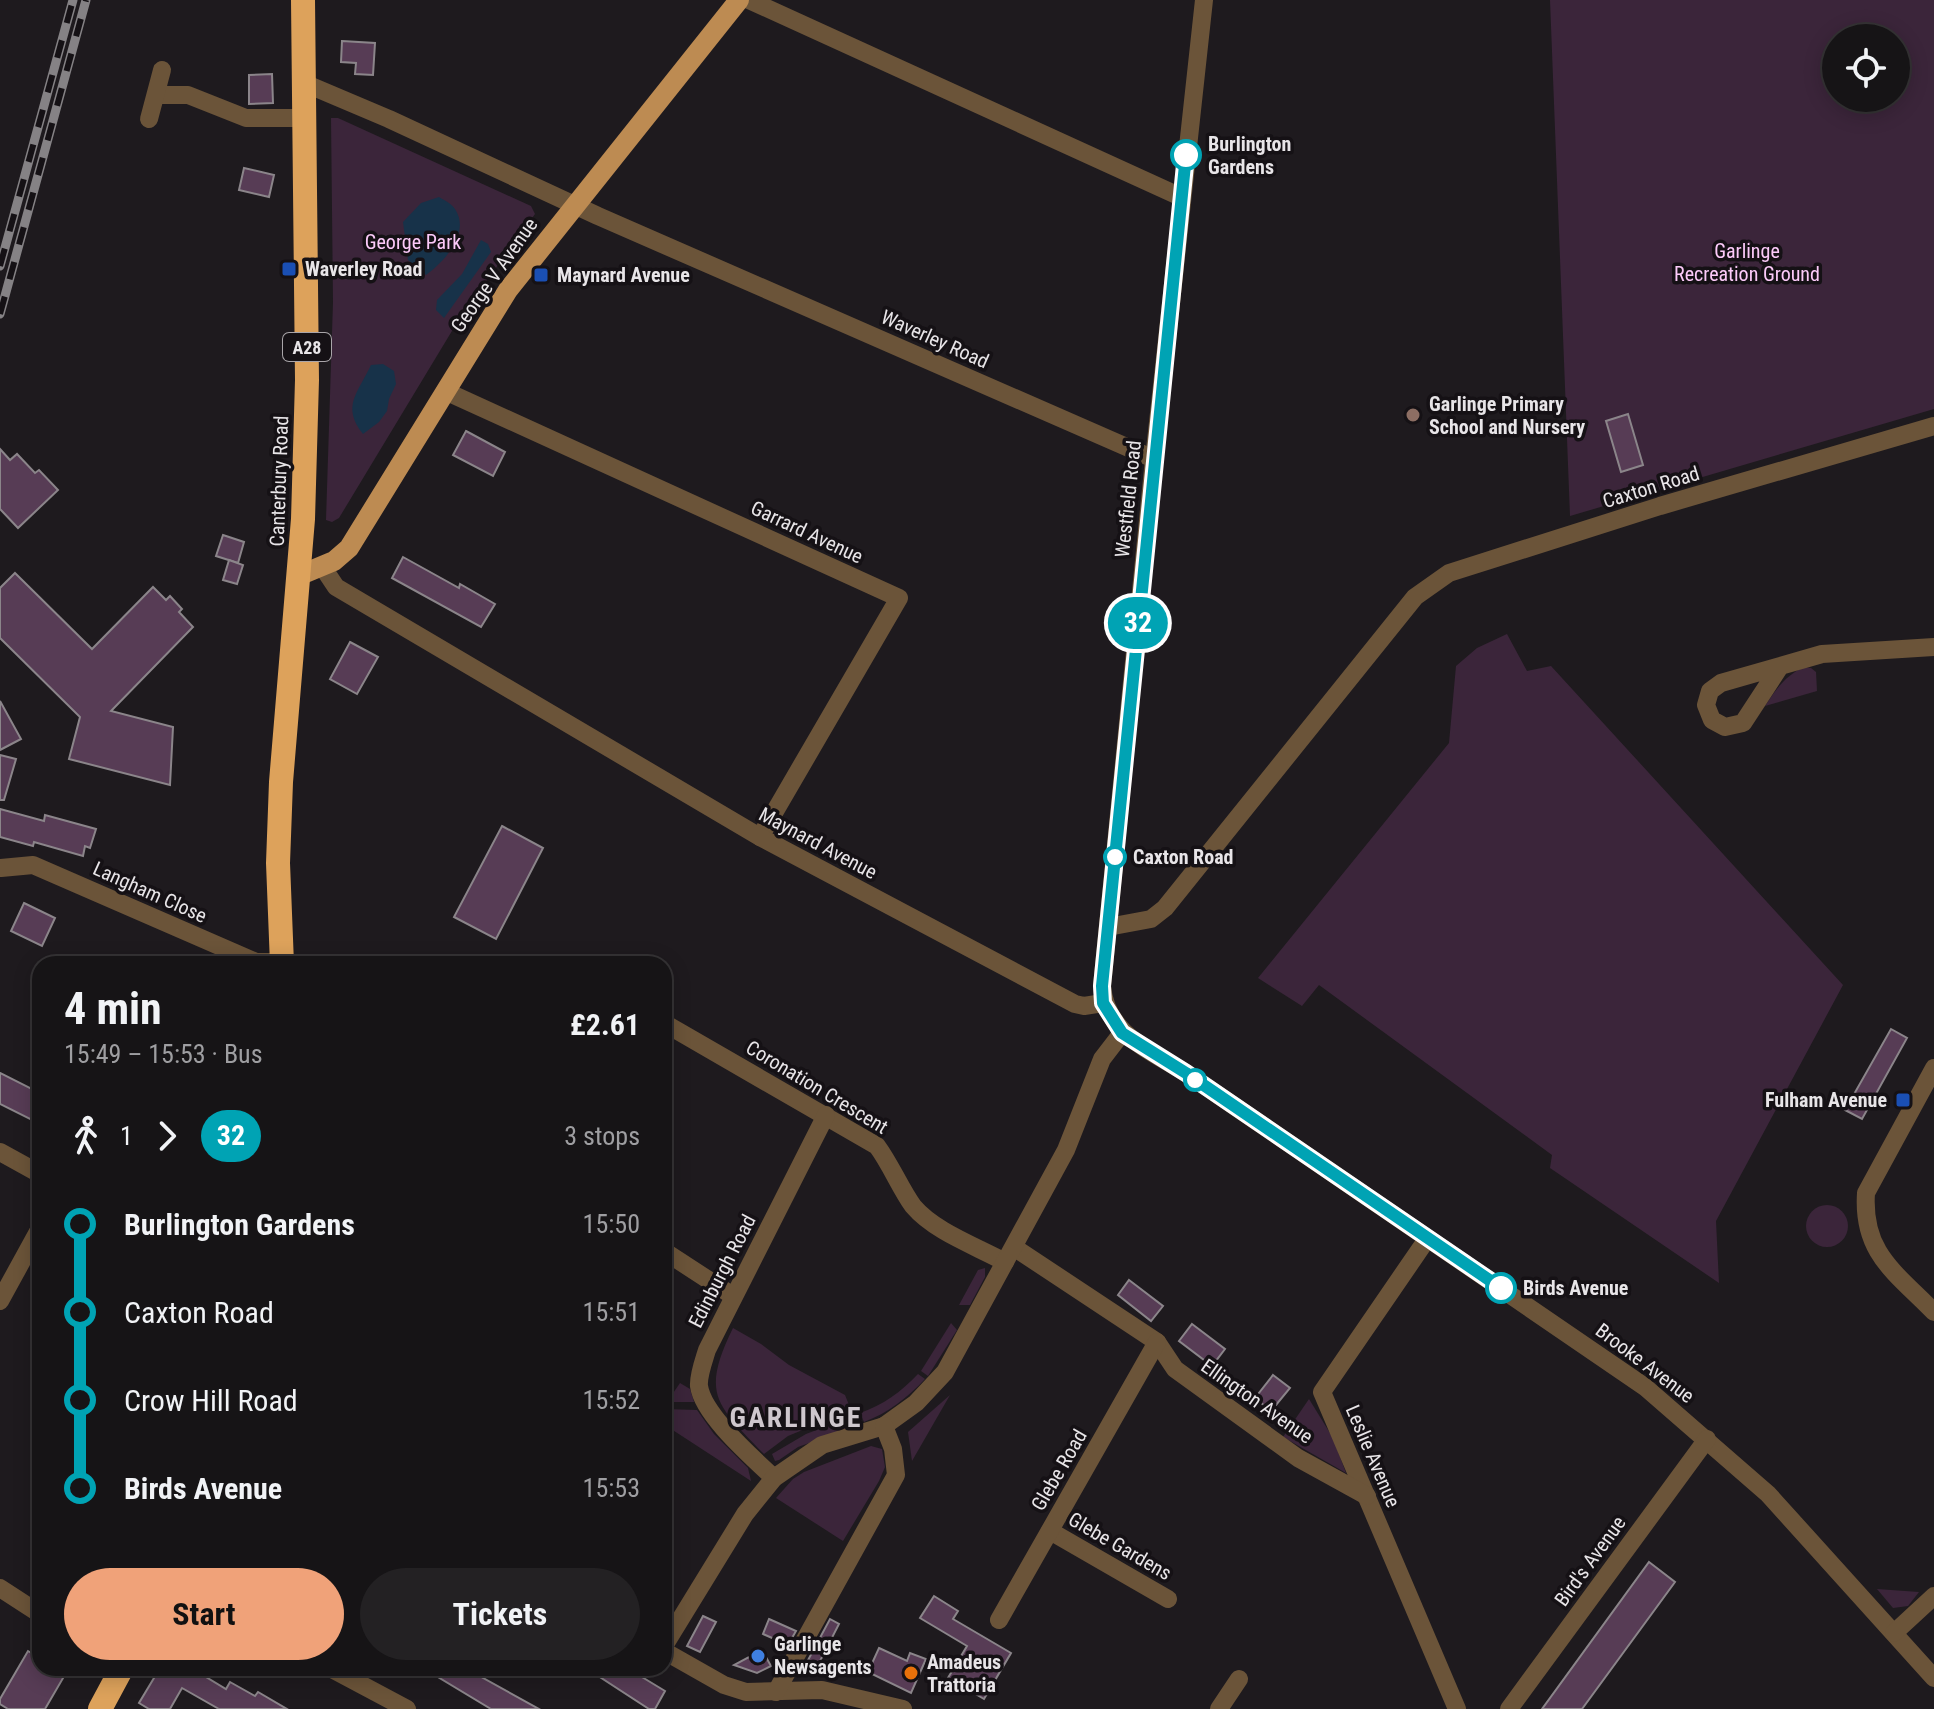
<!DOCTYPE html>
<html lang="en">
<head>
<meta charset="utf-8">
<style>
  :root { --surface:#161416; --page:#232123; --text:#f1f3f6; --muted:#9e9ea1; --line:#353335; --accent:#f0a279 }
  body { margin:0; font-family:"Roboto Condensed",sans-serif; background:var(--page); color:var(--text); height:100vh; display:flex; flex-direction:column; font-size:30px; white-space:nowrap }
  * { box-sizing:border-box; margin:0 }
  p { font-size:26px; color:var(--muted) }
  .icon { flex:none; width:44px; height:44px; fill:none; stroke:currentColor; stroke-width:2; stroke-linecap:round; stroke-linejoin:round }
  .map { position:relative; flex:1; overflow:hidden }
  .side { position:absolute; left:32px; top:956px; width:640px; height:720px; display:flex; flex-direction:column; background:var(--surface); border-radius:24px; box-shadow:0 4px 20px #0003,0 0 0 2px var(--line) }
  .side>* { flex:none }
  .badge { padding:0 16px; border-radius:26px; font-size:28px; line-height:52px }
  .fabs { position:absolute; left:1822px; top:24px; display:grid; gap:16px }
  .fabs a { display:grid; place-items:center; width:88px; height:88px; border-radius:50%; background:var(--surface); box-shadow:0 4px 20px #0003,0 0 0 2px var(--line); font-size:40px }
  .map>.badge { position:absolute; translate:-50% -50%; box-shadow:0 0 0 4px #fff }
  .legs { display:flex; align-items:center; gap:12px; height:88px; padding:0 32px; font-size:26px }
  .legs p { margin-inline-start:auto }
  .summary { display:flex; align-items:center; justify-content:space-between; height:136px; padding:0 32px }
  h1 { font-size:44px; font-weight:700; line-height:60px }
  .action { display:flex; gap:16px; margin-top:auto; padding:16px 32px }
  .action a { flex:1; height:92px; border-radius:48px; background:var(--accent); color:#111; font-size:32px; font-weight:700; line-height:92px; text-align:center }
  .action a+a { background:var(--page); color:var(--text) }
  ul { padding:0 32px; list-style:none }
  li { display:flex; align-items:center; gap:28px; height:88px; font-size:30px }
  li i { display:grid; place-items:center; width:12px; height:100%; margin:0 10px; background:currentColor }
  li i::after { content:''; width:20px; height:20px; margin:-10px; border:6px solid; border-radius:50%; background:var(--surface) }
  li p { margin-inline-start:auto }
  li:first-child i { background:linear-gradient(#0000 50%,currentColor 0) }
  li:last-child i { background:linear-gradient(currentColor 50%,#0000 0) }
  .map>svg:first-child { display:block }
</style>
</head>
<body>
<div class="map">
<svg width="1934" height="1709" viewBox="0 0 1934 1709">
  <rect width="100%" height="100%" fill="#1e1a1e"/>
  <!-- green -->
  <g fill="#3b253a" fill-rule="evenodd">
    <path d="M1550,0H1934V409L1570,516ZM1836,38H1896V98H1836Z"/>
    <path d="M331,118H338L531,206L535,214L461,316L339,518L332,522L326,520L333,302Z"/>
    <path d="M1507,634L1527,671L1551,666L1843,985L1716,1221L1719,1283L1550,1168L1552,1155L1319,985L1302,1006L1258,978L1449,743L1456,666L1477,648Z"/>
    <path d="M1804,667L1811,668L1816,672L1817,691L1765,706C1776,689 1786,675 1804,667Z"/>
    <circle cx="1827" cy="1226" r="21"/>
    <path d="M985,1268V1277L970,1305H959L978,1270Z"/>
    <path d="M951,1323L957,1330L928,1376L921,1371Z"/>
    <path d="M733,1328L761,1344L789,1365L845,1395L851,1410L788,1436L764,1454C717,1405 700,1395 733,1328Z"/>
    <path d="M918,1374L925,1379C907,1398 888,1413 864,1422L860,1413C883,1405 901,1392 918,1374Z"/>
    <path d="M680,1383L690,1389L694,1402H667Z"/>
    <path d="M950,1395L912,1461L908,1432Z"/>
    <path d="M1309,1399L1333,1438L1346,1473L1283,1437Z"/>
    <path d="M664,1409L697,1410L714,1434L748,1468L751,1481L665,1425Z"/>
    <path d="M856,1415L859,1425L798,1447L779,1460L775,1461L772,1454L806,1434Z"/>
    <path d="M871,1446L882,1449L885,1467L879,1481L843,1541L776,1498L793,1479L804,1472Z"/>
    <path d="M1877,1589L1919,1592L1908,1606L1893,1608Z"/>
  </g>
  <!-- water -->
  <g fill="#173249">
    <path d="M439,197C444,200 452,204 455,209C471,233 444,262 426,275L408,260L403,222L421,203Z"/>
    <path d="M481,240L488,244L491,252L444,318L436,310L437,300L462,274Z"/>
    <path d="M383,364L394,371L396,384L389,399L387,411L379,422L363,434C341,406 358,393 371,365Z"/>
  </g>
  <!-- building -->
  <g fill="#573c55" stroke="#8b858a" stroke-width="2">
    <path d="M342,41L375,43L373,75L355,74L356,63L341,62Z"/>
    <path d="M272,74L273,103L249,104V75Z"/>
    <path d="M244,168L274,175L269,197L239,190Z"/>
    <path d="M1628,414L1643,465L1621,472L1606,421Z"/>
    <path d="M466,431L505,452L493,476L453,455Z"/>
    <path d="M0,449L10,460L17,454L35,473L39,470L58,490L18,528L0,509Z"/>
    <path d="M223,535L244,542L238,563L216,556Z"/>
    <path d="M403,557L459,588L460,584L495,604L481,627L392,578Z"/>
    <path d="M229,560L243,565L237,584L223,580Z"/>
    <path d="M15,573L92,649L153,587L166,600L170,596L182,609L179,612L193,627L111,711L173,727L170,785L69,759L80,717L0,638V588Z"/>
    <path d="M350,642L378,657L357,694L330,679Z"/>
    <path d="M0,701L21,739L0,750Z"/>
    <path d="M0,755L16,759L4,800H0Z"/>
    <path d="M0,809L44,821L45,815L96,829L90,848L85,846L83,856L34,842L33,846L0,837Z"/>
    <path d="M502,826L543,848L496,939L454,917Z"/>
    <path d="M24,903L55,918L42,946L11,931Z"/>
    <path d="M1891,1029L1907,1038L1862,1119L1845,1110Z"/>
    <path d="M0,1073L40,1093V1124L0,1104Z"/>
    <path d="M1129,1280L1163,1306L1151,1321L1118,1295Z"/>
    <path d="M1192,1324L1225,1349L1212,1366L1179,1341Z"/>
    <path d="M1273,1375L1290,1388L1271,1411L1255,1398Z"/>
    <path d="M1649,1562L1675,1582L1582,1709H1542Z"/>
    <path d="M934,1596L958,1611L953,1619L1011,1653L984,1699L948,1678L967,1646L920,1618Z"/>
    <path d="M703,1616L716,1622L700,1652L687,1646Z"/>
    <path d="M769,1619L796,1631L788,1645L763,1634Z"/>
    <path d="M830,1619L839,1624L817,1667L807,1662Z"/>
    <path d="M879,1648L907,1661L910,1653L926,1659L911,1693L868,1672Z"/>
    <path d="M762,1650L771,1666L757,1673L734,1665Z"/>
    <path d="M28,1651L40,1658V1668H57L66,1673L45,1709H8L0,1704V1699Z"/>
    <path d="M160,1668H191L226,1689L230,1682L255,1696L258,1692L287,1709H219L182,1688L170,1709H149L139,1703Z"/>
    <path d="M423,1668H465L539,1709H491Z"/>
    <path d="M586,1668H627L665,1691L655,1709H649Z"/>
  </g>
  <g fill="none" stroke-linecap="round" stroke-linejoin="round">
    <!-- minor -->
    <g stroke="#6b5439" stroke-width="18">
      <path d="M749,0L1181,197"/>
      <path d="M1204,0L1154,459L1102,986C1106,1034 1150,1050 1186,1073L1645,1387L1768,1494L1934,1678"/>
      <path d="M304,83L389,119L598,216L1154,459"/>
      <path d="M156,95H188L246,118H305"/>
      <path d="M149,119L162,70"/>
      <path d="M445,391L899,598L760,837"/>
      <path d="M322,566L336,587L760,837L1075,1004L1084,1006L1103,1003"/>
      <path d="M1779,668L1743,723L1725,727L1712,720L1706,705L1710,691L1721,683L1822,654L1934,647"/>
      <path d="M1,868L33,865L256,962H282"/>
      <path d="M1108,927L1151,919L1165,908L1415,597L1449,573L1660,506L1934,426"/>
      <path d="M664,1023L877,1146C891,1165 900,1188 913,1206C935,1232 976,1246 1005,1262"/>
      <path d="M1934,1068L1866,1193C1862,1253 1895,1272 1934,1312"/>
      <path d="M0,1152L40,1174"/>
      <path d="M1427,1239L1322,1392L1457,1709"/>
      <path d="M1015,1248L1157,1342L1175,1369L1298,1458L1367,1496"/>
      <path d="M664,1251L733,1296"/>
      <path d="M0,1301L40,1228"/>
      <path d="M774,1478C753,1458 703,1415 699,1386C698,1376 704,1360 707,1350L826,1115"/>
      <path d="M1050,1531L1168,1599"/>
      <path d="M0,1588L40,1614"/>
      <path d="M999,1620L1157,1342"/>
      <path d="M1894,1633L1934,1596"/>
      <path d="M664,1646L745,1514L774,1478L822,1445L884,1426L916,1403L945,1372L1066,1150L1102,1059L1122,1033"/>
      <path d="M664,1651L724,1685L746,1692L822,1690L903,1709"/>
      <path d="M332,1669L407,1709"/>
      <path d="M776,1692L896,1475L893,1449L884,1426"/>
      <path d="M1219,1709L1239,1679"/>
      <path d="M1509,1709L1707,1439"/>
    </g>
    <!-- major -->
    <path stroke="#bd8b52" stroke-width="20" d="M298,576L334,561L349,548L508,290L739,0"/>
    <!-- highway -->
    <g stroke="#dda25b" stroke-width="24">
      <path d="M282,964L278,863L281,782L303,519L307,380L303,0"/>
      <path d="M100,1709L122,1668"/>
    </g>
    <!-- rail casing -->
    <g stroke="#858285" stroke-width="9">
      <g id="rail">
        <path d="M0,266L73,0"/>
        <path d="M0,314L86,0"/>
      </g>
    </g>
    <!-- rail -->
    <use href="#rail" stroke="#151115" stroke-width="6" stroke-dasharray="18" stroke-linecap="butt"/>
  </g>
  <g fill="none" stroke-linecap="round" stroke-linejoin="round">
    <!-- line-1 casing -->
    <g stroke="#fff" stroke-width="18">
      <path id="line-1" d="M1186,155L1102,986L1103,1003L1122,1033L1186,1073L1501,1288"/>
    </g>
    <!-- line-1 -->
    <use href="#line-1" stroke="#00a3b4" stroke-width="12"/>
  </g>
  <!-- markers -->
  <g fill="#fff" stroke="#00a3b4" stroke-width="4">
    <circle cx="1186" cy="155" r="14"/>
    <circle cx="1115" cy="857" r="10"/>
    <circle cx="1195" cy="1080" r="10"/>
    <circle cx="1501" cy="1288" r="14"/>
  </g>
  <g fill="#1a4fb4" stroke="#151115" stroke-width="3">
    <rect x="281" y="261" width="16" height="16" rx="4"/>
    <rect x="533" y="267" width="16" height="16" rx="4"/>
    <rect x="1895" y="1092" width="16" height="16" rx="4"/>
  </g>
  <circle fill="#8d6e63" stroke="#151115" stroke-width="3" cx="1413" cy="415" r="8"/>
  <circle fill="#3f7fe0" stroke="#151115" stroke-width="3" cx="758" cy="1656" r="8"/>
  <circle fill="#e8710a" stroke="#151115" stroke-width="3" cx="911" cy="1673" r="8"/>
  <g text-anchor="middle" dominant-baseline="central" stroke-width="7" stroke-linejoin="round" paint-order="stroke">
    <!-- shield labels -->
    <rect fill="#151115" stroke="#a9a5a9" stroke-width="2" x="283" y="333" width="48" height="28" rx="6"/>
    <g font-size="18" font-weight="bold" fill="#e8e5e8">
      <text x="307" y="347">A28</text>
    </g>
    <!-- stop labels -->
    <g font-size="20" font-weight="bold" fill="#e8e5e8" stroke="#151115" text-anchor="start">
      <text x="1208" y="144">Burlington<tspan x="1208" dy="23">Gardens</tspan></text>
      <text x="1133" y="857">Caxton Road</text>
      <text x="1523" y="1288">Birds Avenue</text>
    </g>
    <!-- park labels -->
    <g font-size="20" fill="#fccaf9" stroke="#151115">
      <text x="413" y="242">George Park</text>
      <text x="1747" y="251">Garlinge<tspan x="1747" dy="23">Recreation Ground</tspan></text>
    </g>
    <!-- poi labels -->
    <g font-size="20" font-weight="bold" fill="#e8e5e8" stroke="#151115" text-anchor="start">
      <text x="305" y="269">Waverley Road</text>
      <text x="557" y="275">Maynard Avenue</text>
      <text x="1429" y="404">Garlinge Primary<tspan x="1429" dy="23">School and Nursery</tspan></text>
      <text x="1887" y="1100" text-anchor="end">Fulham Avenue</text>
      <text x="774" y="1644">Garlinge<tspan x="774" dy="23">Newsagents</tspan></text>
      <text x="927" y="1662">Amadeus<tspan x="927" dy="23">Trattoria</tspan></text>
    </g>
    <!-- street labels -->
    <g font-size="20" fill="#e8e5e8" stroke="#151115">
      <text transform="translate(494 275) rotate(-55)">George V Avenue</text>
      <text transform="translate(935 339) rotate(24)">Waverley Road</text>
      <text transform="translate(279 481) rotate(-88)">Canterbury Road</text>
      <text transform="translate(1651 487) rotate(-17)">Caxton Road</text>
      <text transform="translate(1128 499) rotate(-84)">Westfield Road</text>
      <text transform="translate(807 532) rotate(25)">Garrard Avenue</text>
      <text transform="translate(818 843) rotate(28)">Maynard Avenue</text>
      <text transform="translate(150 892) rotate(24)">Langham Close</text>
      <text transform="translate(817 1087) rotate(31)">Coronation Crescent</text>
      <text transform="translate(722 1271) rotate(-63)">Edinburgh Road</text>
      <text transform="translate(1645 1363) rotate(37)">Brooke Avenue</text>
      <text transform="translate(1257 1401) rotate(35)">Ellington Avenue</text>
      <text transform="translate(1373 1456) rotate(67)">Leslie Avenue</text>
      <text transform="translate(1059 1470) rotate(-60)">Glebe Road</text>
      <text transform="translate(1120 1546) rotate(30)">Glebe Gardens</text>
      <text transform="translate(1590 1561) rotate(-54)">Bird's Avenue</text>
    </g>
    <!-- district labels -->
    <g font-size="28" font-weight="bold" letter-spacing="2" fill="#cec7cd" stroke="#151115">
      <text x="796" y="1417">GARLINGE</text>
    </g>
  </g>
</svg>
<div class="fabs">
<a><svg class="icon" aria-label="locate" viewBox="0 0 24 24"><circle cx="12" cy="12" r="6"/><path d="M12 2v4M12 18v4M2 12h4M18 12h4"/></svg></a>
</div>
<b class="badge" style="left:1138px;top:623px;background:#00a3b4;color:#fff">32</b>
<section class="side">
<div class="summary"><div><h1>4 min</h1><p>15:49 – 15:53 · Bus</p></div><b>£2.61</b></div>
<div class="legs"><svg class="icon" aria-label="walk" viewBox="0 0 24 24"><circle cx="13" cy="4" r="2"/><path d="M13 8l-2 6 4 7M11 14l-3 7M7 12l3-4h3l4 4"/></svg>1<svg class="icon" aria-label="forward" viewBox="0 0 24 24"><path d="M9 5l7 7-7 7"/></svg><b class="badge" style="background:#00a3b4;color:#fff">32</b><p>3 stops</p></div>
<ul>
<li><i style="color:#00a3b4"></i><b>Burlington Gardens</b><p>15:50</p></li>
<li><i style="color:#00a3b4"></i><span>Caxton Road</span><p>15:51</p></li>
<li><i style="color:#00a3b4"></i><span>Crow Hill Road</span><p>15:52</p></li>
<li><i style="color:#00a3b4"></i><b>Birds Avenue</b><p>15:53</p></li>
</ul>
<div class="action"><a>Start</a><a>Tickets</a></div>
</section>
</div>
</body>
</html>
